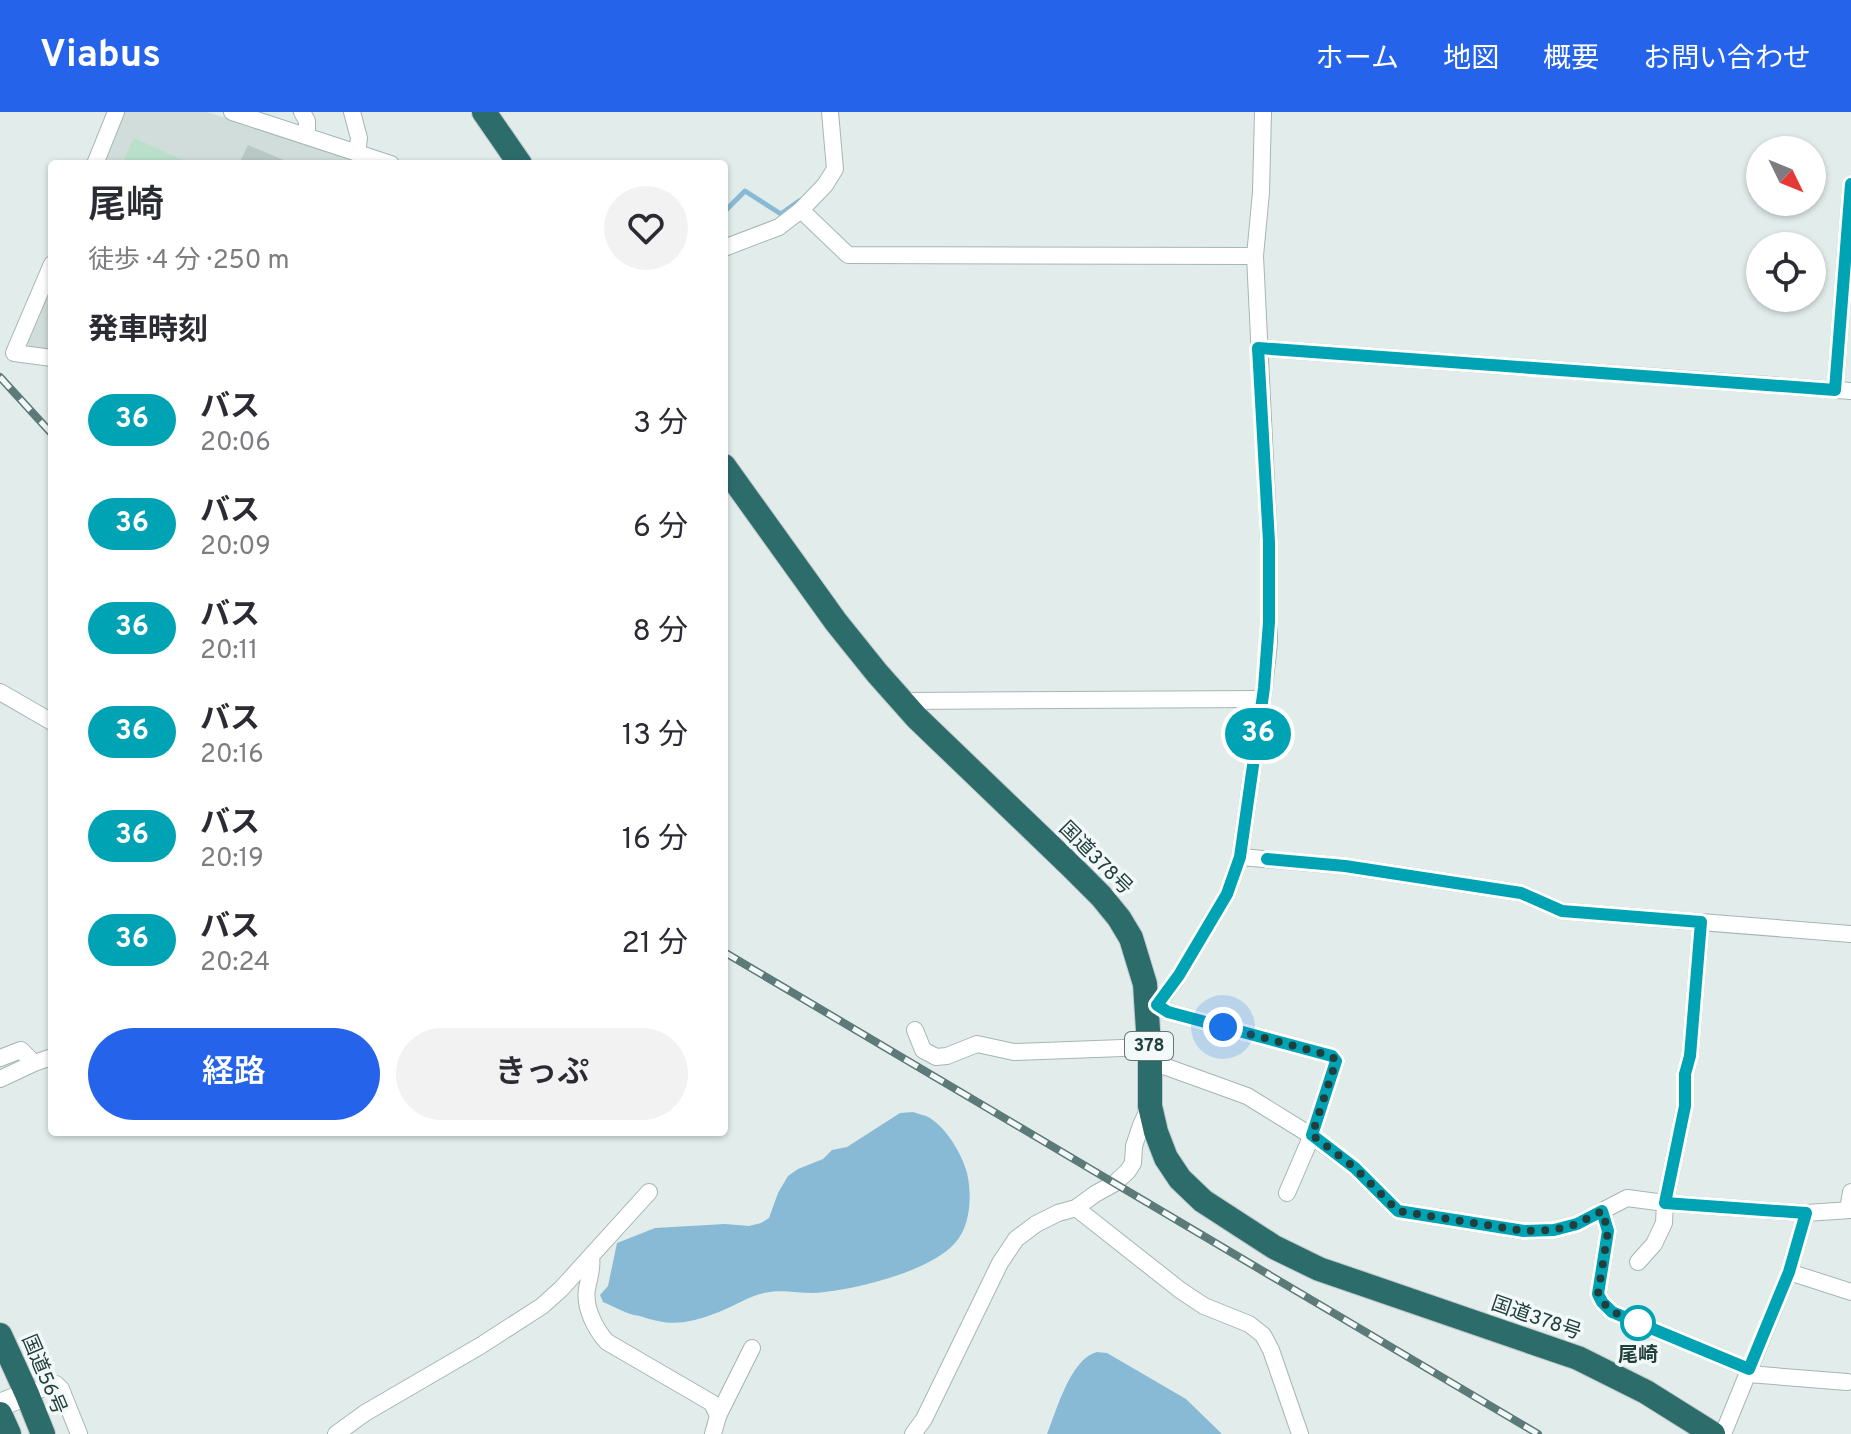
<!DOCTYPE html>
<html lang="ja">
<head>
<meta charset="utf-8">
<style>
  :root { --surface:#fff; --page:#f2f2f3; --text:#2b2b33; --muted:#7c7c81; --accent:#2563eb }
  body { margin:0; font-family:Overpass,"Noto Sans JP",sans-serif; background:var(--page); color:var(--text); height:100vh; display:flex; flex-direction:column; font-size:30px; white-space:nowrap }
  * { box-sizing:border-box; margin:0 }
  p { font-size:26px; color:var(--muted) }
  .icon { flex:none; width:44px; height:44px; fill:none; stroke:currentColor; stroke-width:2; stroke-linecap:round; stroke-linejoin:round }
  .map { position:relative; flex:1; overflow:hidden }
  .sheet { position:absolute; left:48px; top:48px; width:680px; height:976px; display:flex; flex-direction:column; background:var(--surface); border-radius:8px; box-shadow:0 2px 6px #0004 }
  .sheet>* { flex:none }
  .badge { padding:0 16px; border-radius:26px; font-size:28px; line-height:52px }
  .needle { width:52px; rotate:133deg }
  .buttons { position:absolute; left:1746px; top:24px; display:grid; gap:16px }
  .buttons a { display:grid; place-items:center; width:80px; height:80px; border-radius:50%; background:var(--surface); box-shadow:0 2px 6px #0004; font-size:40px }
  .you { position:absolute; width:40px; height:40px; margin:-20px; border:6px solid #fff; border-radius:50%; background:#1a73e8; box-shadow:0 0 0 12px #1a73e833 }
  .map>.badge { position:absolute; translate:-50% -50%; box-shadow:0 0 0 4px #fff }
  h2 { padding:0 40px; font-size:30px; line-height:72px }
  .round { display:grid; place-items:center; flex:none; width:84px; height:84px; border-radius:42px; background:var(--page) }
  .headline { display:flex; align-items:center; justify-content:space-between; height:136px; padding:0 40px }
  h1 { font-size:38px; font-weight:600; line-height:60px }
  .button { display:flex; gap:16px; margin-top:auto; padding:16px 40px }
  .button a { flex:1; height:92px; border-radius:48px; background:var(--accent); color:#fff; font-size:32px; font-weight:600; line-height:92px; text-align:center }
  .button a+a { background:var(--page); color:var(--text) }
  ul { padding:0; list-style:none }
  li { display:flex; align-items:center; gap:24px; height:104px; padding:0 40px }
  li div { flex:1 }
  li b { display:block; font-size:30px }
  li em { font-style:normal }
  li .badge { min-width:88px; font-weight:700; text-align:center }
  header { display:flex; align-items:center; gap:48px; box-sizing:border-box; height:112px; padding:0 40px; background:var(--accent); color:#fff }
  header strong { font-size:38px }
  nav { display:flex; gap:44px; margin-inline-start:auto; font-size:28px }
  .map>svg:first-child { display:block }
</style>
</head>
<body>
<header>
<strong>Viabus</strong>
<nav><a>ホーム</a><a>地図</a><a>概要</a><a>お問い合わせ</a></nav>
</header>
<div class="map">
<svg width="1851" height="1322" viewBox="0 0 1851 1322">
  <rect width="100%" height="100%" fill="#e2edeb"/>
  <!-- built -->
  <g fill="#d1ddda">
    <path d="M122,0H207L367,52H102Z"/>
    <path d="M52,169V237H32L26,231Z"/>
  </g>
  <!-- green -->
  <path fill="#badfcb" d="M134,26L191,52H122Z"/>
  <!-- water -->
  <g fill="#88bad5">
    <path d="M913,1000C918,1002 925,1003 930,1006C947,1017 962,1042 967,1061C972,1082 971,1114 955,1131C930,1160 851,1179 813,1181C797,1181 780,1177 764,1181C749,1184 734,1194 719,1200C691,1211 672,1215 643,1205C637,1203 631,1203 625,1200C617,1197 611,1193 603,1190L600,1183L608,1174L617,1131L655,1116L725,1112L749,1114L761,1111L769,1106L778,1081L788,1064L798,1057L823,1047L832,1038L847,1035L900,1001Z"/>
    <path d="M1097,1240L1107,1241L1186,1287L1222,1322H1047C1057,1298 1070,1247 1097,1240Z"/>
  </g>
  <g fill="none" stroke-linecap="round" stroke-linejoin="round">
    <!-- stream -->
    <path stroke="#88bad5" stroke-width="5" d="M724,100L745,79L781,102L799,89"/>
  </g>
  <!-- building -->
  <path fill="#b8c8c4" d="M248,33L293,52H239Z"/>
  <g fill="none" stroke-linecap="round" stroke-linejoin="round">
    <!-- street casing -->
    <g stroke="#a4b6b3" stroke-width="18">
      <g id="street">
        <path d="M232,0L391,52"/>
        <path d="M302,0L307,9V24"/>
        <path d="M352,0L359,26L357,41"/>
        <path d="M95,52L116,0"/>
        <path d="M801,98L848,143L1255,144"/>
        <path d="M724,136L779,115L801,98L825,73L835,57L830,0"/>
        <path d="M52,152L14,241L52,246"/>
        <path d="M1258,236L1851,279"/>
        <path d="M1835,278L1851,72"/>
        <path d="M0,580L52,610"/>
        <path d="M902,589L1262,587"/>
        <path d="M1240,745L1345,754L1521,781L1562,799L1851,822"/>
        <path d="M1157,893L1168,900L1332,944L1336,949L1312,1023L1287,1081"/>
        <path d="M1148,906L1179,863L1227,782L1240,745L1264,576L1269,531V430L1255,144L1261,80L1263,0"/>
        <path d="M915,918L923,938L936,945L947,944L977,932L1014,940L1149,935"/>
        <path d="M0,946L21,938L34,951"/>
        <path d="M1150,949L1247,984L1315,1026L1355,1056L1398,1099L1524,1119L1554,1118L1577,1112L1627,1086L1665,1091L1806,1101L1851,1098"/>
        <path d="M0,967L34,951L52,945"/>
        <path d="M1076,1096L1180,1178L1204,1194L1249,1212L1263,1223L1271,1238L1300,1322"/>
        <path d="M1848,1098L1851,1080"/>
        <path d="M1602,1099L1608,1119L1598,1182L1602,1190L1612,1200L1749,1257"/>
        <path d="M591,1145C593,1157 589,1165 587,1177C584,1195 595,1217 607,1230L712,1291L718,1304L713,1322"/>
        <path d="M1638,1150L1654,1132L1664,1111L1665,1091L1685,994V962L1690,944L1701,810"/>
        <path d="M1789,1160L1851,1180"/>
        <path d="M1748,1262L1847,1270"/>
        <path d="M27,1282L56,1272L61,1277L79,1322"/>
        <path d="M718,1304L752,1236"/>
        <path d="M336,1322L365,1301L480,1234L542,1194L561,1177L649,1080"/>
        <path d="M913,1322L924,1307L1000,1151L1016,1127L1036,1112L1058,1101L1076,1096L1095,1082L1115,1071L1128,1059L1133,1051L1134,1034L1141,1013L1150,994"/>
        <path d="M1723,1322L1789,1160L1806,1101"/>
      </g>
    </g>
    <!-- secondary casing -->
    <g stroke="#a0bab5" stroke-width="24">
      <path id="secondary" d="M0,1293L27,1282"/>
    </g>
    <!-- highway casing -->
    <g stroke="#c1cac9" stroke-width="26">
      <g id="highway">
        <path d="M484,0L520,52"/>
        <path d="M724,354L836,510L877,561L917,606L1072,755L1101,784L1119,806L1131,826L1145,872L1150,949V994L1156,1020L1166,1046L1180,1067L1203,1089L1274,1135L1319,1157L1578,1246L1646,1280L1713,1322"/>
        <path d="M0,1223L27,1282L43,1322"/>
        <path d="M0,1302L9,1322"/>
      </g>
    </g>
    <!-- street -->
    <use href="#street" stroke="#fff" stroke-width="16"/>
    <!-- secondary -->
    <use href="#secondary" stroke="#fff" stroke-width="22"/>
    <!-- highway -->
    <use href="#highway" stroke="#2c6d6c" stroke-width="24"/>
    <!-- rail casing -->
    <g stroke="#5c7b78" stroke-width="8">
      <g id="rail">
        <path d="M0,265L52,322"/>
        <path d="M724,840L1538,1322"/>
      </g>
    </g>
    <!-- rail -->
    <use href="#rail" stroke="#f3f9f8" stroke-width="5" stroke-dasharray="15" stroke-linecap="butt"/>
  </g>
  <g fill="none" stroke-linecap="round" stroke-linejoin="round">
    <!-- line casing -->
    <g stroke="#fff" stroke-width="18">
      <path id="line" d="M1267,747L1345,754L1521,781L1562,799L1701,810L1690,944L1685,962V994L1665,1091L1806,1101L1789,1160L1749,1257L1612,1200L1602,1190L1598,1182L1608,1119L1602,1099L1577,1112L1554,1118L1524,1119L1398,1099L1355,1056L1312,1023L1336,949L1332,944L1168,900L1157,893L1179,863L1227,782L1240,745L1264,576L1269,510V430L1258,236L1835,278L1851,72"/>
    </g>
    <!-- line -->
    <use href="#line" stroke="#00a3b4" stroke-width="12"/>
    <!-- walk -->
    <path stroke="#21403d" stroke-width="8" stroke-dasharray="0 14.4" d="M1223,915L1332,944L1336,949L1312,1023L1355,1056L1398,1099L1524,1119L1554,1118L1577,1112L1602,1099L1608,1119L1598,1182C1607,1200 1622,1204 1639,1212L1638,1211"/>
  </g>
  <!-- markers -->
  <circle fill="#fff" stroke="#00a3b4" stroke-width="4" cx="1638" cy="1211" r="16"/>
  <g text-anchor="middle" dominant-baseline="central" stroke-width="7" stroke-linejoin="round" paint-order="stroke">
    <!-- shield labels -->
    <rect fill="#f3f9f8" stroke="#607875" stroke-width="2" x="1125" y="920" width="48" height="28" rx="6"/>
    <g font-size="18" font-weight="bold" fill="#21403d">
      <text x="1149" y="934">378</text>
    </g>
    <!-- street labels -->
    <g font-size="20" fill="#21403d" stroke="#f3f9f8">
      <text transform="translate(1095 747) rotate(45)">国道378号</text>
      <text transform="translate(1536 1207) rotate(19)">国道378号</text>
      <text transform="translate(43 1263) rotate(67)">国道56号</text>
    </g>
    <!-- stop labels -->
    <g font-size="20" font-weight="bold" fill="#21403d" stroke="#f3f9f8">
      <text x="1638" y="1244">尾崎</text>
    </g>
  </g>
</svg>
<div class="buttons">
<a><svg class="needle" viewBox="-14 -14 28 28"><path d="M0-13l5 13h-10z" fill="#e53935"/><path d="M0 13l5-13h-10z" fill="#7c7c81"/></svg></a>
<a><svg class="icon" aria-label="locate" viewBox="0 0 24 24"><circle cx="12" cy="12" r="6"/><path d="M12 2v4M12 18v4M2 12h4M18 12h4"/></svg></a>
</div>
<div class="you" style="left:1223px;top:915px"></div>
<b class="badge" style="left:1258px;top:622px;background:#00a3b4;color:#fff">36</b>
<section class="sheet">
<div class="headline"><div><h1>尾崎</h1><p>徒歩 · 4 分 · 250 m</p></div><a class="round"><svg class="icon" aria-label="heart" viewBox="0 0 24 24"><path d="M12 20l-8-8c-3-5 5-10 8-4 3-6 11-1 8 4z"/></svg></a></div>
<h2>発車時刻</h2>
<ul>
<li><span class="badge" style="background:#00a3b4;color:#fff">36</span><div><b>バス</b><p>20:06</p></div><em>3 分</em></li>
<li><span class="badge" style="background:#00a3b4;color:#fff">36</span><div><b>バス</b><p>20:09</p></div><em>6 分</em></li>
<li><span class="badge" style="background:#00a3b4;color:#fff">36</span><div><b>バス</b><p>20:11</p></div><em>8 分</em></li>
<li><span class="badge" style="background:#00a3b4;color:#fff">36</span><div><b>バス</b><p>20:16</p></div><em>13 分</em></li>
<li><span class="badge" style="background:#00a3b4;color:#fff">36</span><div><b>バス</b><p>20:19</p></div><em>16 分</em></li>
<li><span class="badge" style="background:#00a3b4;color:#fff">36</span><div><b>バス</b><p>20:24</p></div><em>21 分</em></li>
</ul>
<div class="button"><a>経路</a><a>きっぷ</a></div>
</section>
</div>
</body>
</html>
